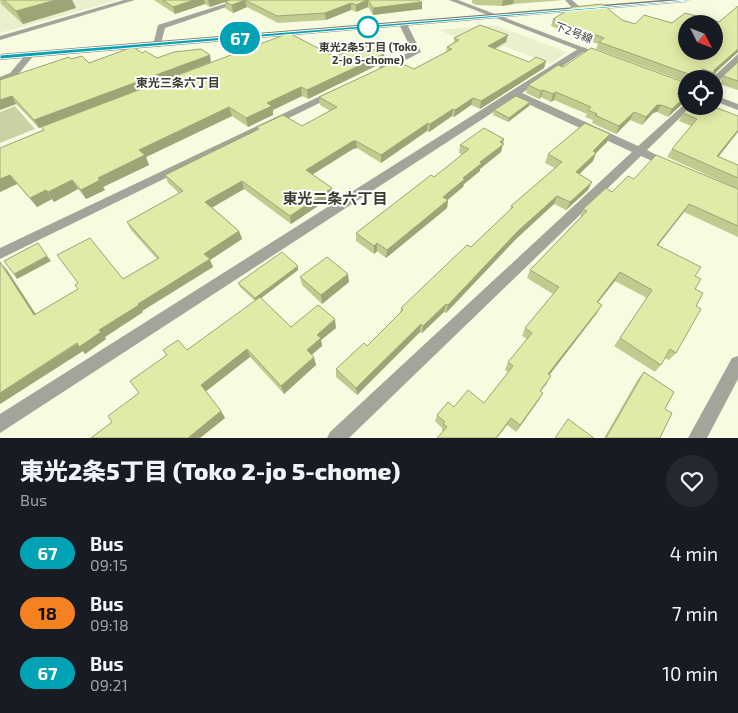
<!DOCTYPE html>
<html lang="en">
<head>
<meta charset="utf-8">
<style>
  :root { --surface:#171b24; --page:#242831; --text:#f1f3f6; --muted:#9ea1a6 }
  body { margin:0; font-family:"Exo 2","Noto Sans JP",sans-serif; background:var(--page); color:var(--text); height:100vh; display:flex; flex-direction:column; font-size:19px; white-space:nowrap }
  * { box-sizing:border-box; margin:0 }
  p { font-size:16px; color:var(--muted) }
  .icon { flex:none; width:28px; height:28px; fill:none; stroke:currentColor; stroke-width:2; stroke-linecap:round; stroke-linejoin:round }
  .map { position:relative; height:438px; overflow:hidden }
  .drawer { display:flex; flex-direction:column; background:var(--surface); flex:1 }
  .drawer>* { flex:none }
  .badge { padding:0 10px; border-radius:16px; font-size:18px; line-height:32px }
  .needle { width:32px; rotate:132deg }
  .tools { position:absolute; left:678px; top:15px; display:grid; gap:10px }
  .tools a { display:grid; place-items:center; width:45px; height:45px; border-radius:50%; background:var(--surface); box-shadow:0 2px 12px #0003; font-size:25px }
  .map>.badge { position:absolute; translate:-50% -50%; box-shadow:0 0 0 2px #fff }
  .round { display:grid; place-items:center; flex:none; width:52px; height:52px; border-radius:26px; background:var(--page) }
  .head { display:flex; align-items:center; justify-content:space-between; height:85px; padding:0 20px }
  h1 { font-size:24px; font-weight:800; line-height:38px }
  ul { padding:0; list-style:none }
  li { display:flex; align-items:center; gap:15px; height:60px; padding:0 20px }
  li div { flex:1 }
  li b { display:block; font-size:19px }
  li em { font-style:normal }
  li .badge { min-width:55px; font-weight:700; text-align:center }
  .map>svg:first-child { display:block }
</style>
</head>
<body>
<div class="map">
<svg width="738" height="438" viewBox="0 0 738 438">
  <rect width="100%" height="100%" fill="#f7fce0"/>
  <!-- built -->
  <g fill="#eaf0cd">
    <path d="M0,0H118L0,33Z"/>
    <path d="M495,25L567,52L550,64L504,46L492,52L439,30Z"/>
  </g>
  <!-- green -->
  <path fill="#cad2a4" d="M15,106L35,129L0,143V112Z"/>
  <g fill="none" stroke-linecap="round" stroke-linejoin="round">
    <!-- minor -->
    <g fill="#a3a59a" fill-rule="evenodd">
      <path d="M124,0H135L0,40V36Z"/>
      <path d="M237,0H247L165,28L160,47L153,45L158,25Z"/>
      <path d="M565,0H572L582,9L575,11Z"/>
      <path d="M400,22H406L421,52L385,71H379V67L412,51L399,24Z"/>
      <path d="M242,35L249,37L246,55L233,61H227V57L238,54Z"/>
      <path d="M581,47L588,49L522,93L638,146L686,103V106H692L690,108L647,150L676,165L670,169L641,156L349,438H327L330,432L632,152L515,98L0,433V414Z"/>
      <path d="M27,53L34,55L16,77L0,83V77L10,73Z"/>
      <path d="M738,54V62L717,83L714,84V79H711Z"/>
      <path d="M335,89L340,92L338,94L0,259V248Z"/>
      <path d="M738,356V379L707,438H688L732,358Z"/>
    </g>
    <!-- tertiary -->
    <g fill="#a3a59a" fill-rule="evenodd">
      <path d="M449,0H458L606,56L599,58Z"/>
      <path d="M714,95L738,104V110L714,101Z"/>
    </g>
    <!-- secondary -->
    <path fill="#7a7d6c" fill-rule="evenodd" d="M662,0H690L687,2L0,60V54Z"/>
  </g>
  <!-- wall -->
  <g fill="#c2ca90">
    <path d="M0,0H72L76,8L23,24L1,4Z"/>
    <path d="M154,0H417L422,9L373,15L368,7L356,12L351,10L326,20L278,23L247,7L233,13L226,9L225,2L210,7L205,4L175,14Z"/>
    <path d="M472,0H564L513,4L502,6L476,5L472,3Z"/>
    <path d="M738,6V52L715,73L716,74L714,79H705L699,77L696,79H686V82L596,49L598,44L551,26L553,19L622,20L635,24L719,22Z"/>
    <path d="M454,38L506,42L495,49L529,62L546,61L544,68L480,109L471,105L454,117L452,116L429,132L427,131L381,163L357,148L353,149L312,174L333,196L291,224L244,189L212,207L239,231L242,239L210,260L213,267L142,311L143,312L105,337L106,339L85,354L83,351L0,404L7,270L35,314L123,279L157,259L131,230L127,222L179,193L168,183L165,175L258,130L257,127L302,126L330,111L320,105L319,97L414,69L446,52L447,47L454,42Z"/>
    <path d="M142,53L157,58L211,62L111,100L335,57L384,62L308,99L302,96L273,110V115L248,127L232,116L146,157L149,165L103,187L105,190L86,199L78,189L54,202L52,199L37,207L17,184L0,192V148L43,130L41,127L39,128L16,104L0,110V80L71,59L89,63Z"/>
    <path d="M738,62V90L719,84L723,76Z"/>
    <path d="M563,67L683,91L679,95L685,97L681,105L668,117L657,112L653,113L642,125L630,120L616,134L592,123L593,120L585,117L587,114L554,100L551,102L541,97L539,99L526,93L528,85Z"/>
    <path d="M530,102L529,106L508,122L493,115L494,110Z"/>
    <path d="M691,106L718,157L738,165V189L667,157L672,149L691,126L679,121L683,113Z"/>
    <path d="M610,134L607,142L596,153L593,161L579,174L588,190L566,210L554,204L516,239L446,313L444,312L422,333L420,332L357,395L336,377V369L367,346L400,313L401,308L471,247L510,210L511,206L555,168L545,163L548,154Z"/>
    <path d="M503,144L501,152L480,169V171L464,184L463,187L448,200L447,208L386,258L377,251L374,254L356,241V233L434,177L462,155L459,153L460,145Z"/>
    <path d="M634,179L738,189V237L684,212L658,245L695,276V289L696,306L676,353L669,360L665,358L661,365L655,372L614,346L647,298L615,281L598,302L597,313L549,375L547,384L541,391L543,393L516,432L507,425L443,432L442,431V428L435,421L437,415L454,407L484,403L508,372L505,370L508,362L527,339L522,336L525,328L553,294L527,278L530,270L580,218L583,209Z"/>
    <path d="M298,270L261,298L291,327L336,328L321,340L322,346L312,354L316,365L284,394L250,357L206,391L221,411L225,418L200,438H91L112,422L139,393L166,355L163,350H187L255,301L240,287L238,283Z"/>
    <path d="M300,277L349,282L322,304L302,285Z"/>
    <path d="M644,372L665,409L660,438H604L638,379Z"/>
  </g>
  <!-- shaded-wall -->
  <g fill="#9ea476">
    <path d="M56,0H72L76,8L23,24L16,11Z"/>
    <path d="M194,0H204L205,4L175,14L173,7Z"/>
    <path d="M208,0H231L210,7Z"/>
    <path d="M245,0L247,7L233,13L232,5Z"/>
    <path d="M368,0V7L356,12V5Z"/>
    <path d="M503,0H514L513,4L502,6Z"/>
    <path d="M422,2V9L373,15V8Z"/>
    <path d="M351,3V10L326,20L325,13Z"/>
    <path d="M508,35L506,42L487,53L488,46Z"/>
    <path d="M738,49V52L715,73L713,72L714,70Z"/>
    <path d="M384,54V62L308,99L307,90Z"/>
    <path d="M210,55L211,62L39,128L34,120Z"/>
    <path d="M546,61L544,68L480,109L481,101Z"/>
    <path d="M703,69L699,77L696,79H692Z"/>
    <path d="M686,85L683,91L673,102L677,94Z"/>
    <path d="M301,87L302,96L273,110V115L248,127L246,118L267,103Z"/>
    <path d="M543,90L541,97L539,99L541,91Z"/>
    <path d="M556,92L554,100L551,102L553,94Z"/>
    <path d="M12,96L16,104L0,110V100Z"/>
    <path d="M685,97L681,105L668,117L672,109Z"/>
    <path d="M473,98L471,105L454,117L455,110Z"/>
    <path d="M530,102L529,106L508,122L509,118Z"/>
    <path d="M657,105H661L657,112L653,113L642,125L646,117Z"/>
    <path d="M229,107L232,116L146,157L149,165L103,187L105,190L86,199L81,190L139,150Z"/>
    <path d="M453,109L452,116L429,132L430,124Z"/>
    <path d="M634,112L630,120L616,134L619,126Z"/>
    <path d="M428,123L427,131L381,163V155Z"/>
    <path d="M738,130V132L712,165L717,156Z"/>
    <path d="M610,134L607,142L591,158L596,153L593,161L573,180L576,172L593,151Z"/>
    <path d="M504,139L501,152L480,169V171L464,184L463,187L441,205L443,197L480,162L500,142Z"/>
    <path d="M353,141H356L357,148L353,149L307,178L306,170Z"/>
    <path d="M10,175L17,184L0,192V179Z"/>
    <path d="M72,180L78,189L54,202L48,192Z"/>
    <path d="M242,181L244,189L208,210L205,202Z"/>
    <path d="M592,182L588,190L566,210L570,202Z"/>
    <path d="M332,188L333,196L291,224L290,216Z"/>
    <path d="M46,190L52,199L37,207L30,198Z"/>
    <path d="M557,196L554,204L516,239L446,313L448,305L518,231Z"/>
    <path d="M448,200L447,208L386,258L387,250Z"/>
    <path d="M689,204L684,212L652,253L657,245Z"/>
    <path d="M239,231L242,239L210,260L213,267L142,311L143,312L105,337L106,339L85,354L83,351L0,404V393L99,330L204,254Z"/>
    <path d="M377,243V251L374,254V246Z"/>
    <path d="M47,256L51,261L17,279L14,274Z"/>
    <path d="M0,262L7,270L41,322L34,315Z"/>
    <path d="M298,266V270L256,302L255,298Z"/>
    <path d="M620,272L615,281L592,310L597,302Z"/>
    <path d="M348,274L349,282L322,304L321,295Z"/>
    <path d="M446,304L444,312L422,333L423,326Z"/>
    <path d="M602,305L597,313L544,382L548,374Z"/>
    <path d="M335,319L336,328L321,340L322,346L308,358L307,350L317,335Z"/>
    <path d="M421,324L420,332L357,395L356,388Z"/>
    <path d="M247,349L250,357L205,392L201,385Z"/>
    <path d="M314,357L316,365L284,394L281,386Z"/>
    <path d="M543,393L539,400L516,432L520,425Z"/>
    <path d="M221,411L225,418L200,438H188Z"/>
    <path d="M511,418L507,425L497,438H496Z"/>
  </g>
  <!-- building -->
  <g fill="#e1eba8" stroke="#9ea476" fill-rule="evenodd">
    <path d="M4,0H56L16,11Z"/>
    <path d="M163,0H194L173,7Z"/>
    <path d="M230,0H367L356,5L351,3L325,13L277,16L245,0L232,5L225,2Z"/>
    <path d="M368,0H417L422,2L373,8Z"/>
    <path d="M602,4L622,20L635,24L644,15L672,23L685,13L719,22L738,6V49L714,70V73L716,74L703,69L692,78L691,75L599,42L604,38L553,19L573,7ZM686,24H714V51H686Z"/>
    <path d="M480,25L508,35L488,46L529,62L536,57L546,61L481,101L473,98L455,110L453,109L430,124L428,123L381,155L356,141H353L306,170L332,188L290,216L242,181L205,202L239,231L204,254L210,259L138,304L139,305L99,330L101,332L79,347L77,343L0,393V262L34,315L78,289L75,285L78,283L57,255L90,238L123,279L159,258L127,222L183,191L165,175L259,129L257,127L283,115L302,126L337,107L319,97L396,61L414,69L452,49L447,47L459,40L454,38Z"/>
    <path d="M289,33L335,57L361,44L384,54L307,90L301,87L267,103L272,106L246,118L229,107L139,150L145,155L98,178L100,180L81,190L72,180L48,192L46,190L30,198L10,175L0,179V148L44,130L41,127Z"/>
    <path d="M130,48H135L142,53L145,51L157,58L174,52L201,49L210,55L34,120L12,96L0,100V80L69,57L71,59L82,56L89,63Z"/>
    <path d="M591,48L686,83V85L677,94L685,97L672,109L661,105H657L646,117L634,112L619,126L595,115L597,114L588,110L591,107L556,92L553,94L543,90L541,91L528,85L558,65L563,67Z"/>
    <path d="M738,62V81L723,76Z"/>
    <path d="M516,96L530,102L509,118L494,110Z"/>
    <path d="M691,106H712L738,116V130L717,156L738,165V178L672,149L697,119L683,113Z"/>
    <path d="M585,123L610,134L593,151L596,153L576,172L592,182L570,202L557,196L518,231L448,305L446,304L423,326L421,324L356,388L336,369L364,343L367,346L403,310L401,308L467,245L471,247L513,207L511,206L562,162L548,154Z"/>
    <path d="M484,128L504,139L500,142L504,144L480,162L482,163L463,178L465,179L443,197L448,200L387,250L377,243L374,246L356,233L431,175L434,177L469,149L460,145Z"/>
    <path d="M656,155L738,189V226L689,204L657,245L701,267L695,276L701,279L695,289L703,293L696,306L701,309L676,353L670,349L661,365L620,338L652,290L620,272L597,302L602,305L548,374L551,376L540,391L543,393L520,425L511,418L496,438H437L447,427L443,424L445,422L437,415L448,402L454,407L468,390L484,403L513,366L508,362L532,333L525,328L559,287L530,270L587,211L583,209L606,188L612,192L628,176L634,179Z"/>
    <path d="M38,243L47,256L14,274L4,261Z"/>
    <path d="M282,252L298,266L255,298L238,283Z"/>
    <path d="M327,257L348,274L321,295L300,277Z"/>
    <path d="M260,297L291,327L318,305L335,319L317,335L321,338L307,350L314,357L281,386L247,349L201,385L221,411L188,438H91L112,422L108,416L139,393L130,381L167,355L163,350L178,340L187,350Z"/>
    <path d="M644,372L674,392L665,409L672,413L660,438H606Z"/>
    <path d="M568,419L594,438H555Z"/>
  </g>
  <!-- line -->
  <path fill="#00a3b4" stroke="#fff" d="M687,0L689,1L0,59V55Z"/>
  <!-- markers -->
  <circle fill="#fff" stroke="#00a3b4" stroke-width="2.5" cx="368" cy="27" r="10"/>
  <g text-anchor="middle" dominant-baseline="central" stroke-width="4" stroke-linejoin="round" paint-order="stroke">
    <!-- far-street labels -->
    <g font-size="11" fill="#3b3d31" stroke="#fff">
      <text transform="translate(574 32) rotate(21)">下2号線</text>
    </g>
    <!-- far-stop labels -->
    <g font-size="11" font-weight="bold" fill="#3b3d31" stroke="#fff">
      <text x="368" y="46">東光2条5丁目 (Toko<tspan x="368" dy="13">2-jo 5-chome)</tspan></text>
    </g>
    <!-- far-neighbourhood labels -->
    <g font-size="12" font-weight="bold" fill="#3b3d31" stroke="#fff">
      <text x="178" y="82">東光三条六丁目</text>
    </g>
    <!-- neighbourhood labels -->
    <g font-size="15" font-weight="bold" fill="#3b3d31" stroke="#fff">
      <text x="335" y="198">東光二条六丁目</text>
    </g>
  </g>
</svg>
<div class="tools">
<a><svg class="needle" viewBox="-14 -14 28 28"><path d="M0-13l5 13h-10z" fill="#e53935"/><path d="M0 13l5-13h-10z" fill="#9ea1a6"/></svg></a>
<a><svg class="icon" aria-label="locate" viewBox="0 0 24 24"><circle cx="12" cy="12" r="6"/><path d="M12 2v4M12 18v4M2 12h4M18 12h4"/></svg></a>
</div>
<b class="badge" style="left:240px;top:38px;background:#00a3b4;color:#fff">67</b>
</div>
<section class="drawer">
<div class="head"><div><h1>東光2条5丁目 (Toko 2-jo 5-chome)</h1><p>Bus</p></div><a class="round"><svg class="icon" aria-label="heart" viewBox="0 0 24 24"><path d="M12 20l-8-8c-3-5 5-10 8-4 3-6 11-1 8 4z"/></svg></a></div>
<ul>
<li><span class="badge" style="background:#00a3b4;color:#fff">67</span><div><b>Bus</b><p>09:15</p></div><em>4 min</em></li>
<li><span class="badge" style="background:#f58220;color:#111">18</span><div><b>Bus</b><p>09:18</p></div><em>7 min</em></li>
<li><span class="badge" style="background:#00a3b4;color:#fff">67</span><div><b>Bus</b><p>09:21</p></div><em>10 min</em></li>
</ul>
</section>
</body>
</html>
